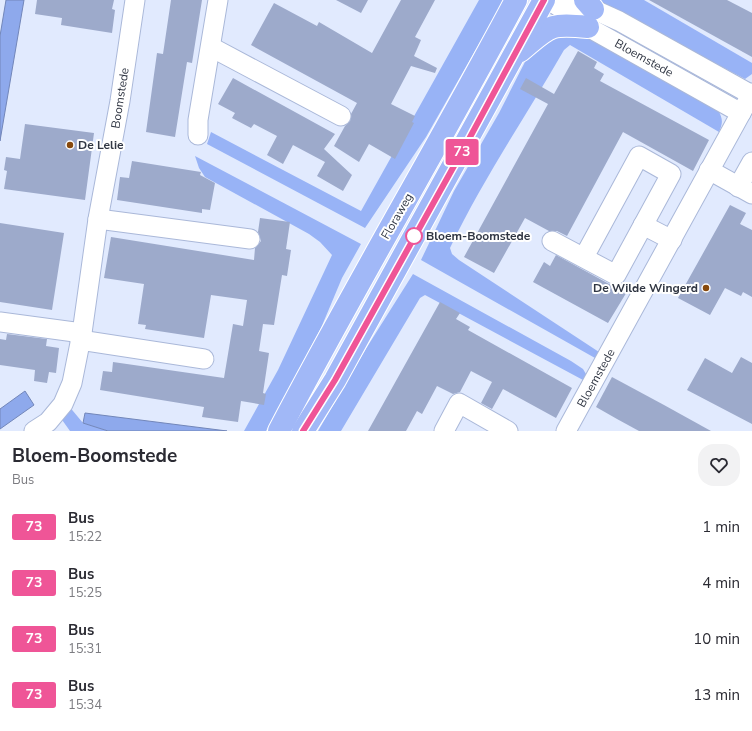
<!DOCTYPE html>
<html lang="en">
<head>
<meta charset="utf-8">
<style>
  :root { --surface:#fff; --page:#f2f2f3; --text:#2b2b33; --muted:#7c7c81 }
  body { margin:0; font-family:"Nunito Sans",sans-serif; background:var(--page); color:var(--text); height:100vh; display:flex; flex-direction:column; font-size:15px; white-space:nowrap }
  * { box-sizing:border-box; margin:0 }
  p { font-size:13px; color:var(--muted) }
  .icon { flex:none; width:22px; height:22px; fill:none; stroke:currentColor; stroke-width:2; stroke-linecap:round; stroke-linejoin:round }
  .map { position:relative; height:431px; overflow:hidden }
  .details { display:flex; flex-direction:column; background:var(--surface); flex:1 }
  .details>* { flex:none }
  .badge { padding:0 8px; border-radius:3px; font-size:14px; line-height:26px }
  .map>.badge { position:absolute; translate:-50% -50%; box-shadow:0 0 0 2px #fff }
  .round { display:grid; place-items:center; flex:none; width:42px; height:42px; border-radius:16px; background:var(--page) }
  .overview { display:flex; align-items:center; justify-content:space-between; height:68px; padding:0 12px }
  h1 { font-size:19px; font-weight:700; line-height:30px }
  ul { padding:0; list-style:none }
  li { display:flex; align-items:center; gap:12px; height:56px; padding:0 12px }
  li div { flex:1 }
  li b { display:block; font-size:15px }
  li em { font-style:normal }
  li .badge { min-width:44px; font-weight:700; text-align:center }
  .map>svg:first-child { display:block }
</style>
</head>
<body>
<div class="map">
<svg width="752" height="431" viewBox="0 0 752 431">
  <rect width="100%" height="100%" fill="#e1eafe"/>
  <!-- forest -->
  <g fill="#98b3f6">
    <path d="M479,0H504L426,137L365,228L207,144L211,132L361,211Z"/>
    <path d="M594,0H644L752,63V74L745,79Z"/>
    <path d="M547,34L595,38L718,110C723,119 723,123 719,132L570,45L564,50C526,116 483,179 450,248L452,254L459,260L599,352L595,358L421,260L454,191L499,113L528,56Z"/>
    <path d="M195,156L361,244L342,278L321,328L266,431H244L278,370L332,255L320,242L309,234L205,177L199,168Z"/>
    <path d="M413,274L571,361L583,369L586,374L583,380L425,295L420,298L341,431H318L367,347Z"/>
    <path d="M68,405L83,423L108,431H70L60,417Z"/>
  </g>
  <!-- water -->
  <g fill="#8ea9ec" stroke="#7286b9">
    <path d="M6,0H24L0,141V36Z"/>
    <path d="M25,391L34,405L0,429V409Z"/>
    <path d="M85,413L227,431H108L83,423Z"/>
  </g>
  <!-- building -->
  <g fill="#9daacb">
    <path d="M37,0H114L112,9L115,10L112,33L61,25L62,18L35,14Z"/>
    <path d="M171,0H202L192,63L187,62L175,137L146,132L157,53L163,54Z"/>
    <path d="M336,0H368L361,13Z"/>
    <path d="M401,0H435L415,37L421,40L414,56L437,68L435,73L411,66L391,104L415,116L412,122L414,123L395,159L369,144L359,162L334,146L345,126L350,121L351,114L357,103L251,45L274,3L317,26L319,22L372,53Z"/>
    <path d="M649,0H727L752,13V57Z"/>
    <path d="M578,51L597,62L594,68L604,74L600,81L709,140L693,171L623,132L567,236L557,231H549L525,218L494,273L464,257L548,104L520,89L526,78L554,94Z"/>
    <path d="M233,78L335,134L324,149L352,175L343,191L317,176L325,162L293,145L283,164L267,155L277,136L254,124L251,128L232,118L235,113L218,104Z"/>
    <path d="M25,124L94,133L85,200L4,189L7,171L4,170L6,157L20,159Z"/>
    <path d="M132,161L201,172L200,175L215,183L210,210L202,209V213L117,200L120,177L129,178Z"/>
    <path d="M730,205L746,213L740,224L752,230V297L743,292L741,296L725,288L710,315L678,298Z"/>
    <path d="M260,218L290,222L286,249L291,250L287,276L282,275L274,325L263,324L259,351L269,353L263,393L266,394L264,405L241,401L238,422L202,417L204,407L100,390L103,371L112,372L113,362L224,378L233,324L243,326L247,300L211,295L204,338L145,329L146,325L138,324L144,284L104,278L111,237L254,260L255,248L261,241L258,232Z"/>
    <path d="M0,223L64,233L52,310L0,302Z"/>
    <path d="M556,255L611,285H619L628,290L608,323L533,282L544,262L550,266Z"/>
    <path d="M440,302L460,313L456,319L470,327L468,330L572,388L556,418L503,389L492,409L481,403L492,382L471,371L460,392L453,394L437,386L422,414L417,411L406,431H368Z"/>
    <path d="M7,334L47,339L46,346L59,348L56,373L49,372L47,383L34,381L35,370L0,365V339L6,340Z"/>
    <path d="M741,357L752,363V424L687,390L705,358L732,373Z"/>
    <path d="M612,377L664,405L711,431H639L617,419L596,407Z"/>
  </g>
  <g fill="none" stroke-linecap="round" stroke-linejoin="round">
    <!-- minor casing -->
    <g stroke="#aab8d9" stroke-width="21">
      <g id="minor">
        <path d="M549,0L588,27L741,113"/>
        <path d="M573,0L619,21L752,95"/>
        <path d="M211,47L341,116"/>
        <path d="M198,135V120L218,0"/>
        <path d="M709,170L752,194"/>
        <path d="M738,187L752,162"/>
        <path d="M98,219L250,239"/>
        <path d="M643,225L672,240"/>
        <path d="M552,241L616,275L671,174L639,156L584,257"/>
        <path d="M0,322L82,333"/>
        <path d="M80,340L204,359"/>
        <path d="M34,431L48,422L63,404L72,383L82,333L98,219L120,101L135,0"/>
        <path d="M444,431L459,403L508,431"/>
        <path d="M566,431L752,93"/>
      </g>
    </g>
    <!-- major casing -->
    <g stroke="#fff" stroke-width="24">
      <g id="major">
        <path d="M585,0L593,9"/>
        <path d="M520,51C550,26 548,23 588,27"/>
        <path d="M279,431C355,286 439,145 516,0"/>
        <path d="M303,431L335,380L544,0"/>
      </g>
    </g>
    <!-- minor -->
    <use href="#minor" stroke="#fff" stroke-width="19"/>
    <!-- major -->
    <use href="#major" stroke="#a1b8f7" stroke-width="22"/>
  </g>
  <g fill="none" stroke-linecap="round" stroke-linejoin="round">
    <!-- line casing -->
    <g stroke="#fff" stroke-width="9">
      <path id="line" d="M303,431L335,380L469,139L544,0"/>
    </g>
    <!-- line -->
    <use href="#line" stroke="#ef5597" stroke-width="6"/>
  </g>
  <!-- markers -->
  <g fill="#87490d" stroke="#fff" stroke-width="1.5">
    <circle cx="70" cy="145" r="4"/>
    <circle cx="706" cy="288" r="4"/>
  </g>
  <circle fill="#fff" stroke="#ef5597" stroke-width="2" cx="414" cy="236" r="8"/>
  <g text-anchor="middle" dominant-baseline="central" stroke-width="4" stroke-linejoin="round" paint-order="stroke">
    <!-- street labels -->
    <g font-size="12" fill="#303643" stroke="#fff">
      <text transform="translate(644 58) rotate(29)">Bloemstede</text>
      <text transform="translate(120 98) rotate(-81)">Boomstede</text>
      <text transform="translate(397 216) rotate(-60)">Floraweg</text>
      <text transform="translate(596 378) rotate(-61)">Bloemstede</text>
    </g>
    <!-- poi labels -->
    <g font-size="12" font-weight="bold" fill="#303643" stroke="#fff" text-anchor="start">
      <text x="78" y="145">De Lelie</text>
      <text x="698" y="288" text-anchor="end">De Wilde Wingerd</text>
    </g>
    <!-- stop labels -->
    <g font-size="12" font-weight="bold" fill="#303643" stroke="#fff" text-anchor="start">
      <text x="426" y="236">Bloem-Boomstede</text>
    </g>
  </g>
</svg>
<b class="badge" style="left:462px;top:152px;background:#ef5597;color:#fff">73</b>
</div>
<section class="details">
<div class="overview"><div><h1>Bloem-Boomstede</h1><p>Bus</p></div><a class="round"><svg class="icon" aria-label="heart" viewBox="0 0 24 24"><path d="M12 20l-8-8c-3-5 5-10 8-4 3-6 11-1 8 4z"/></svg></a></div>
<ul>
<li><span class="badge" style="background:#ef5597;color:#fff">73</span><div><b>Bus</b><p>15:22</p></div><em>1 min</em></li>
<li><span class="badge" style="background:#ef5597;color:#fff">73</span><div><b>Bus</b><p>15:25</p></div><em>4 min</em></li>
<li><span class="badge" style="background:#ef5597;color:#fff">73</span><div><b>Bus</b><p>15:31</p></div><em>10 min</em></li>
<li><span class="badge" style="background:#ef5597;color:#fff">73</span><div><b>Bus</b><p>15:34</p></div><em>13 min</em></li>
</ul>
</section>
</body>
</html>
